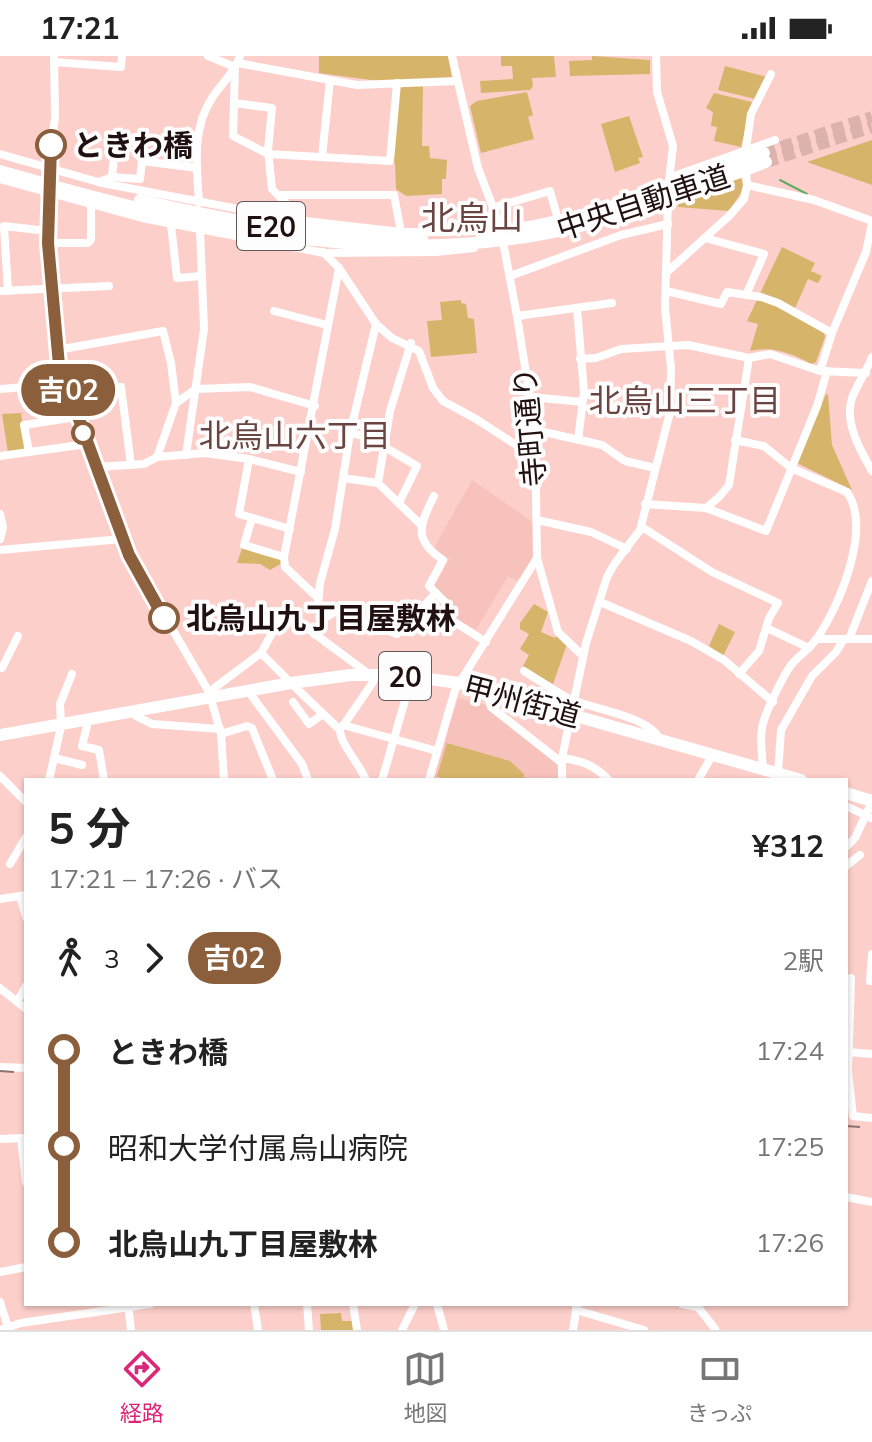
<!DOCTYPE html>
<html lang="ja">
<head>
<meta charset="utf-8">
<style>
  :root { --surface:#fff; --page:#f6f6f6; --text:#222; --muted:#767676; --line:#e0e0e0; --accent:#db2777 }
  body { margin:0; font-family:Mulish,"Noto Sans JP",sans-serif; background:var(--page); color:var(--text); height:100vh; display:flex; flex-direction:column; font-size:30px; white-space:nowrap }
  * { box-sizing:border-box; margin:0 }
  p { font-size:26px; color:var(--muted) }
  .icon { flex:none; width:44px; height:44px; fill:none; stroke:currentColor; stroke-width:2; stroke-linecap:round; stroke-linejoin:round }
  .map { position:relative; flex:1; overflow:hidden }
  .side { position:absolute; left:24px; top:722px; width:824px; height:528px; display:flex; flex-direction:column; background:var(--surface); border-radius:0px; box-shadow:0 2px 6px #0004 }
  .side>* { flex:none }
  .badge { padding:0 16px; border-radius:26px; font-size:28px; line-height:52px }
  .map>.badge { position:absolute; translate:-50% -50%; box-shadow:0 0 0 4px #fff }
  .legs { display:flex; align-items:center; gap:12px; height:88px; padding:0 24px; font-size:26px }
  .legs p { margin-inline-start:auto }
  .summary { display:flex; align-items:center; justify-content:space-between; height:136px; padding:0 24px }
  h1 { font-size:44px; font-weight:700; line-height:60px }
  ul { padding:0 24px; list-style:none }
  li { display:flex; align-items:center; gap:28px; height:96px; font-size:30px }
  li i { display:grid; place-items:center; width:12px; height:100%; margin:0 10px; background:currentColor }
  li i::after { content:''; width:20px; height:20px; margin:-10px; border:6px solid; border-radius:50%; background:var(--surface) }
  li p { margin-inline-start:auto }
  li:first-child i { background:linear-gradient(#0000 50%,currentColor 0) }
  li:last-child i { background:linear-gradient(currentColor 50%,#0000 0) }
  .status { display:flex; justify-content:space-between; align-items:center; height:56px; padding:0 40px; background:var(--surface); direction:ltr }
  .status svg { height:22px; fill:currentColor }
  .tabs { display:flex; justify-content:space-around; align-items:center; height:112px; border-top:2px solid var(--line); background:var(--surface); font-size:22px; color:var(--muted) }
  .tabs a { display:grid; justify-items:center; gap:4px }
  .tabs .on { color:var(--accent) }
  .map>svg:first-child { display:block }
</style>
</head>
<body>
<div class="status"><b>17:21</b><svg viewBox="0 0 49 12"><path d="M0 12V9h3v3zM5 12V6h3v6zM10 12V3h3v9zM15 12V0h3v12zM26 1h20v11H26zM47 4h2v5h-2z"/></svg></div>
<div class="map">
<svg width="872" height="1274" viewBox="0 0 872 1274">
  <rect width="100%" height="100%" fill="#fdcfca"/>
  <!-- built -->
  <g fill="#f7c1bc">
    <path d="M472,424L534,467L535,502L520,526L508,520L476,574L457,563L452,548L434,531L449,503L434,492Z"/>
    <path d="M458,642L486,649L557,707L559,724L434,723Z"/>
  </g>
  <!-- green -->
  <g fill="#d6b46a">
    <path d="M319,0H448L452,22L386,26L319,17Z"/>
    <path d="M501,0H554L556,21L532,22L533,30L530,34L481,37L480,25L513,23L512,10H501Z"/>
    <path d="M592,0L650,4V18L570,20L569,5L592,4Z"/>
    <path d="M725,10L767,21L755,43L718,34Z"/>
    <path d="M399,29L423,30L422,90H429L430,102L447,104L446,123H442V138L406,140L396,133L395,107L393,106Z"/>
    <path d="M527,36L533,59L528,61L534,83L481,97L470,50L477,45Z"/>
    <path d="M714,37L752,46L741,91L714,85L717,71L711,70L713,56L706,52Z"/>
    <path d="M629,60L643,101L638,102L640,107L615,116L601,68Z"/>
    <path d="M872,84V129L807,106Z"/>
    <path d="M741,122L744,132L729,155L678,151V145Z"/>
    <path d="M782,191L815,207L811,215L822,220L818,227L808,223L792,259L824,276L825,281L816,306L811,308C791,297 773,290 750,295L758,268L747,265Z"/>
    <path d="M461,244V247L466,248L468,262L474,263L477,297L431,301L427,265L442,264L440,246Z"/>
    <path d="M826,338L828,339L832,389L852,434L797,407Z"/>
    <path d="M21,357L26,394L8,397L2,358Z"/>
    <path d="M243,490L281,501L282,507L270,514L260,508L237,507Z"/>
    <path d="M534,548L548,556L541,576L555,582L557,579L567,588L553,628L523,610L529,599L520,593L529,578L520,573V567Z"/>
    <path d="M719,568L735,576L723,600L709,590Z"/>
    <path d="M447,687L510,705L524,718L523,724H445L437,720Z"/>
    <path d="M341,1257L342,1265H352L354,1274H321L320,1258Z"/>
  </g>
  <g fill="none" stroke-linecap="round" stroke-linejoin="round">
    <!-- stream -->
    <path stroke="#62aa67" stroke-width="2" d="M780,124L807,138"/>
    <!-- highway-tunnel -->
    <g stroke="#dcb2ae" stroke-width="12" stroke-dasharray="12 6" stroke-linecap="butt">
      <path d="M764,97L872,61"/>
      <path d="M766,106L872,71"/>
    </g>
    <!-- minor -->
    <g stroke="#fff" stroke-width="8">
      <path d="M54,0L55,62L48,114L47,175L59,309L129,499L209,636L221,678L224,724"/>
      <path d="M208,0L235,11L233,80L268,98L390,105L397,27"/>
      <path d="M656,0L657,36L673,90L669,124"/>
      <path d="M54,6L121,11L122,0"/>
      <path d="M238,7L357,29L457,25"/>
      <path d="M234,47L272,52L268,94L272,133L291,152L299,166"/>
      <path d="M0,98L102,127L297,164L401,176H448L491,171"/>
      <path d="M745,99L751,58L771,18"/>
      <path d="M322,101L330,24"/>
      <path d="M112,121L115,91"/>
      <path d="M0,123L142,162L324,197L436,196L474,192"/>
      <path d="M99,126L112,121L140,123L142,105L197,112"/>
      <path d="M663,129L669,127L674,120L775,84"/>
      <path d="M747,129L814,144L872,165"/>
      <path d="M278,139H394L401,176"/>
      <path d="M199,147C197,111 191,74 212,42C221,28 235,16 240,0"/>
      <path d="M495,151L550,135L557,160"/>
      <path d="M613,167L668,150"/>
      <path d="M171,169L177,222L202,220"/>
      <path d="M705,182L764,198L746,239"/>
      <path d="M48,187H88L91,184V149"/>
      <path d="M323,196L339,212L376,268L392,282L419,295L433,332L443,345L476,363L536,402"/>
      <path d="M666,217L729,160L744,143L747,129L746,112"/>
      <path d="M510,220L621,179L668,168"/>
      <path d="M0,235L109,230"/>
      <path d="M8,235L4,170L47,175"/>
      <path d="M666,235L721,248L727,236L761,241L778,247L832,277"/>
      <path d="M577,252L584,336L578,384"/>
      <path d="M274,255L327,269"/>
      <path d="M517,260L612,247"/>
      <path d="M57,294L163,275L171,307L176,347L157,401L144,408L96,411"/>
      <path d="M872,301C867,315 857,328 852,342C844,366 860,394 872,415"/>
      <path d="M580,303L596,302L621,293L688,289L749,302L770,298L820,315L866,317"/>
      <path d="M820,315L832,277L866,196L872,167"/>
      <path d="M0,333L66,328"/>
      <path d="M70,340L121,331L131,409"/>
      <path d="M531,341L582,346"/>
      <path d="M176,347L196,333L250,331L315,350"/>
      <path d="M535,374L602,389L625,405L655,412"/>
      <path d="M350,377L383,384"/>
      <path d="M735,384L764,390L791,412L847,436C872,472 840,549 817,582C810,593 799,599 791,609C782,622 769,649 764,664C759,679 762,697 763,713"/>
      <path d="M383,390L417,410L399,447"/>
      <path d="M29,396L24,369L77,361"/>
      <path d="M186,399L204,273L200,173"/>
      <path d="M0,400L87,388"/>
      <path d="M157,401L205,397L249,403L301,416"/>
      <path d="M249,403L239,458L290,473"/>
      <path d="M343,422L378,427L420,468"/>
      <path d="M378,427L390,355L411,287"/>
      <path d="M434,440C420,469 412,483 443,504L429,530L449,550L453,565L486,586"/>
      <path d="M645,448L706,452L766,475L817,350L827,315"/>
      <path d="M706,452L719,441L729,429L749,302"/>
      <path d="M0,458L3,471L0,483"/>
      <path d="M252,462L244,489L284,501"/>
      <path d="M537,464L591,476L627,493"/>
      <path d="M642,471L712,516L778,547L769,562L759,595L739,618"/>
      <path d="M0,494L122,483"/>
      <path d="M537,502L558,576L583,600"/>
      <path d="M317,541L285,511L284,501L339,212"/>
      <path d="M600,546L691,585L724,604L773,646"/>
      <path d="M323,563L336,555L397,578L436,537"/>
      <path d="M771,574L809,592"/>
      <path d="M315,579L323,563L318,548L320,527L335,473L350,377L376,268"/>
      <path d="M817,583H872"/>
      <path d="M849,583L872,525"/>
      <path d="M261,597L291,627"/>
      <path d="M2,612L18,580"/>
      <path d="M524,615C538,624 553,634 568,642C590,653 651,660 660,684"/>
      <path d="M296,632L340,674C340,688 359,707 366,724"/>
      <path d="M209,636L261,597L284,555L370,619"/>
      <path d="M251,639L302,708L308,724"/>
      <path d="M488,642L491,651L562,707"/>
      <path d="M293,646L309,668L323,658"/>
      <path d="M136,660L152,668L220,673"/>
      <path d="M61,668L60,648L72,618"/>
      <path d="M343,669L437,695"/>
      <path d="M87,670L82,690L99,694L104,724"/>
      <path d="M343,670L373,626"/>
      <path d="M221,678L247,670L252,672L273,724"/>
      <path d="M54,702L82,709"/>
      <path d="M562,702C583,705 594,709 609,724"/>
      <path d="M778,717L781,674L812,620L836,596L844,583"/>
      <path d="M0,720L26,746"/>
      <path d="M49,724L60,675"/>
      <path d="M382,724L410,627"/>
      <path d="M429,724L455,634L537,502L535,374L517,260L500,170L478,112L452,0"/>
      <path d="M562,724V702L586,587L607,521L615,507L640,474L670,356L671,312L665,252L668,142"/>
      <path d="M698,724L709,705"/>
      <path d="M846,750L871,762"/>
      <path d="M846,791L855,782L870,750"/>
      <path d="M10,808L26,781"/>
      <path d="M846,810L860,799"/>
      <path d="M20,840L26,861"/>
      <path d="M0,843L26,839"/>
      <path d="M851,922L848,1016L853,1060L872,1062"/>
      <path d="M870,925L872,898"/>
      <path d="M0,932L26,953"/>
      <path d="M17,946L26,930"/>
      <path d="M848,996L872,998"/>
      <path d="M0,1011L26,1012"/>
      <path d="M21,1082L26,1126"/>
      <path d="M0,1083L23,1082"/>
      <path d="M846,1141L872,1146"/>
      <path d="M0,1216L26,1211"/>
      <path d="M0,1246L9,1274"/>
      <path d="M254,1248L258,1274"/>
      <path d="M307,1248L309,1274"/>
      <path d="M353,1248L357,1274"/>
      <path d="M437,1248L444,1274"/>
      <path d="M682,1248L698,1251L715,1273"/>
      <path d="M128,1249L131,1274"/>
      <path d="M576,1254L644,1274"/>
      <path d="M0,1274L21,1267L150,1248"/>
      <path d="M402,1274L415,1248"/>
      <path d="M573,1274L577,1248"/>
    </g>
    <!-- highway -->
    <g stroke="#fff" stroke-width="12">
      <path d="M0,115C177,166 363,213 548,177C623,163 694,133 766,106"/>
      <path d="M140,144C233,166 326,182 422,182"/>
      <path d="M484,178C583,166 672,132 764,97"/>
      <path d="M0,679L291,627L351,619H397L460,627L801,724"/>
      <path d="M846,737L872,745"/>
    </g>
    <!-- rail -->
    <g stroke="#8f716e" stroke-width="2" stroke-dasharray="14 14" stroke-linecap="butt">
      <path d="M0,1015L26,1017"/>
      <path d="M846,1070L872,1072"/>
    </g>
  </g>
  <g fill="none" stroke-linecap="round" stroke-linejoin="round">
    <!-- line-1 casing -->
    <g stroke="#fff" stroke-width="18">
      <path id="line-1" d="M51,89L48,187L59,309L129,499L164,562"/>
    </g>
    <!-- line-1 -->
    <use href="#line-1" stroke="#8b5e3c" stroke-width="12"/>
  </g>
  <!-- markers -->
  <g fill="#fff" stroke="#8b5e3c" stroke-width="4">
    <circle cx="51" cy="89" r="14"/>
    <circle cx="83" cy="377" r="10"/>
    <circle cx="164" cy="562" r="14"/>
  </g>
  <g text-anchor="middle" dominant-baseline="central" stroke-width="8" stroke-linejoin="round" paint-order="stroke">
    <!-- shield labels -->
    <g fill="#fdfdfd" stroke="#625857" stroke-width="2">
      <rect x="237" y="146" width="68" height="48" rx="6"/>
      <rect x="379" y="596" width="52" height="48" rx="6"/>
    </g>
    <g font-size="28" font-weight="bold" fill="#201110">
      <text x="271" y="170">E20</text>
      <text x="405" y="620">20</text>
    </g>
    <!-- stop labels -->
    <g font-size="30" font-weight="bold" fill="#201110" stroke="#fdfdfd" text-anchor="start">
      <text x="73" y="89">ときわ橋</text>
      <text x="186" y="562">北烏山九丁目屋敷林</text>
    </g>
    <!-- street labels -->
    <g font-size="30" fill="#201110" stroke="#fdfdfd">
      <text transform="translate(643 146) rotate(-18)">中央自動車道</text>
      <text transform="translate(529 371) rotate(-95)">寺町通り</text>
      <text transform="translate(522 645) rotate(15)">甲州街道</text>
    </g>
    <!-- neighbourhood labels -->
    <g font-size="32" fill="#694441" stroke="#fdfdfd">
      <text x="685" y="344">北烏山三丁目</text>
      <text x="295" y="379">北烏山六丁目</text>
    </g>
    <!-- quarter labels -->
    <g font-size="34" fill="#694441" stroke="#fdfdfd">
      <text x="472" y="161">北烏山</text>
    </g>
  </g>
</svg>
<b class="badge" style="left:68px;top:334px;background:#8b5e3c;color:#fff">吉02</b>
<section class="side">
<div class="summary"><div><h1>5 分</h1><p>17:21 – 17:26 · バス</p></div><b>¥312</b></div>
<div class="legs"><svg class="icon" aria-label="walk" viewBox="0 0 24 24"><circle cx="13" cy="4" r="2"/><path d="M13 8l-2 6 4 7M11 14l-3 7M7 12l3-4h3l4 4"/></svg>3<svg class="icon" aria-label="forward" viewBox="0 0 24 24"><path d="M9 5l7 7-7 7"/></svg><b class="badge" style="background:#8b5e3c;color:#fff">吉02</b><p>2駅</p></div>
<ul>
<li><i style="color:#8b5e3c"></i><b>ときわ橋</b><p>17:24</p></li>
<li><i style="color:#8b5e3c"></i><span>昭和大学付属烏山病院</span><p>17:25</p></li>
<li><i style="color:#8b5e3c"></i><b>北烏山九丁目屋敷林</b><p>17:26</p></li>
</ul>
</section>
</div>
<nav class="tabs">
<a class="on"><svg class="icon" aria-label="directions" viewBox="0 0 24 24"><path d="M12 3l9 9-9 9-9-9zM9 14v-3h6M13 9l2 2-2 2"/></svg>経路</a>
<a><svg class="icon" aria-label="map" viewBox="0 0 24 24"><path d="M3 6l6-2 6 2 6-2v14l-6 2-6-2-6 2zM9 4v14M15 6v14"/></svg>地図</a>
<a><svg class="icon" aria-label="tickets" viewBox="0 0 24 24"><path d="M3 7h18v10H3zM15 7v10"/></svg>きっぷ</a>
</nav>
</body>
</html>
